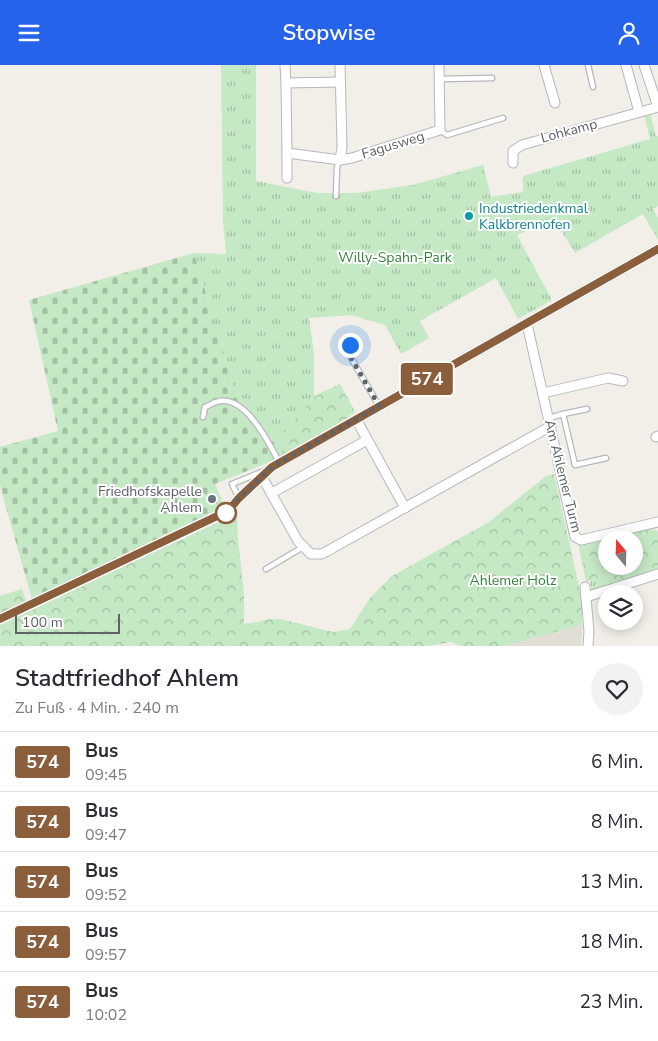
<!DOCTYPE html>
<html lang="de">
<head>
<meta charset="utf-8">
<style>
  :root { --surface:#fff; --page:#f2f2f3; --text:#2b2b33; --muted:#7c7c81; --line:#e1e1e2; --accent:#2563eb }
  body { margin:0; font-family:"Nunito Sans",sans-serif; background:var(--page); color:var(--text); height:100vh; display:flex; flex-direction:column; font-size:19px; white-space:nowrap }
  * { box-sizing:border-box; margin:0 }
  p { font-size:16px; color:var(--muted) }
  .icon { flex:none; width:28px; height:28px; fill:none; stroke:currentColor; stroke-width:2; stroke-linecap:round; stroke-linejoin:round }
  .map { position:relative; height:581px; overflow:hidden }
  .drawer { display:flex; flex-direction:column; background:var(--surface); flex:1 }
  .drawer>* { flex:none }
  .badge { padding:0 10px; border-radius:4px; font-size:18px; line-height:32px }
  .needle { width:32px; rotate:341deg }
  .buttons { position:absolute; left:598px; top:465px; display:grid; gap:10px }
  .buttons a { display:grid; place-items:center; width:45px; height:45px; border-radius:50%; background:var(--surface); box-shadow:0 2px 12px #0003; font-size:25px }
  .scale { position:absolute; left:15px; bottom:12px; width:105px; box-sizing:border-box; padding-left:5px; border:2px solid #5f6368; border-top:0; font-size:14px; line-height:18px; white-space:nowrap; color:#5f6368; -webkit-text-stroke:4px #fff; paint-order:stroke }
  .you { position:absolute; width:25px; height:25px; margin:-12px; border:4px solid #fff; border-radius:50%; background:#1a73e8; box-shadow:0 0 0 8px #1a73e833 }
  .map>.badge { position:absolute; translate:-50% -50%; box-shadow:0 0 0 2px #fff }
  .round { display:grid; place-items:center; flex:none; width:52px; height:52px; border-radius:26px; background:var(--page) }
  .summary { display:flex; align-items:center; justify-content:space-between; height:85px; padding:0 15px }
  h1 { font-size:24px; font-weight:600; line-height:38px }
  ul { padding:0; list-style:none }
  li { display:flex; align-items:center; gap:15px; height:60px; padding:0 15px; border-top:1px solid var(--line) }
  li div { flex:1 }
  li b { display:block; font-size:19px }
  li em { font-style:normal }
  li .badge { min-width:55px; font-weight:700; text-align:center }
  header { display:flex; justify-content:space-between; align-items:center; height:65px; padding:0 15px; background:var(--accent); color:#fff; font-size:22px; font-weight:600 }
  .map>svg:first-child { display:block }
</style>
</head>
<body>
<header><svg class="icon" aria-label="menu" viewBox="0 0 24 24"><path d="M4 6h16M4 12h16M4 18h16"/></svg>Stopwise<svg class="icon" aria-label="person" viewBox="0 0 24 24"><circle cx="12" cy="8" r="4"/><path d="M4 21q1-7 8-7t8 7"/></svg></header>
<div class="map">
<svg width="658" height="581" viewBox="0 0 658 581">
  <defs>
    <pattern id="grass-tufts" width="24" height="20" patternUnits="userSpaceOnUse" patternTransform="scale(1.25)"><rect width="24" height="20" fill="#c5e8c5"/><path d="M3 7l-1-3M5 7V3M7 7l1-3M15 17l-1-3M17 17v-4M19 17l1-3" fill="none" stroke="#a3c0a4"/></pattern>
    <pattern id="forest-crowns" width="20" height="18" patternUnits="userSpaceOnUse" patternTransform="scale(1.25)"><rect width="20" height="18" fill="#c5e8c5"/><path d="M2 6a3 3 0 1 1 6 0M12 15a3 3 0 1 1 6 0" fill="none" stroke="#a3c0a4"/></pattern>
    <pattern id="cemetery-stones" width="16" height="16" patternUnits="userSpaceOnUse" patternTransform="scale(1.25)"><rect width="16" height="16" fill="#c5e8c5"/><path d="M2 7V4a2 2 0 0 1 4 0v3zM10 15v-3a2 2 0 0 1 4 0v3z" fill="#a3c0a4"/></pattern>
  </defs>
  <rect width="100%" height="100%" fill="#f1efe8"/>
  <!-- education -->
  <path fill="#e1ded6" d="M583,560L581,581H503L582,560Z"/>
  <!-- grass -->
  <g fill="url(#grass-tufts)">
    <path d="M221,0H256V116L317,128H356L413,120L483,100L491,132L523,127V111L650,74L644,50L650,48L656,71H658V141L653,144L658,153V175L643,149L575,188L554,154L517,170L552,235L518,254L496,213L420,256L429,273L401,289L385,260L351,250L309,253L314,289V331L340,319L355,347L349,350L350,352L284,389L274,377L262,365L234,323L194,188L226,189L223,155Z"/>
    <path d="M609,509L615,520L592,528L590,516Z"/>
  </g>
  <!-- forest -->
  <g fill="url(#forest-crowns)" fill-rule="evenodd">
    <path d="M340,319L355,347L349,350L350,352L284,389L274,377L314,332Z"/>
    <path d="M554,409L582,535V560L503,581H460L451,577L427,581H0V559L234,450L237,447L238,474L244,528V559L258,557L270,554H280L333,567L350,564L370,533L392,511L489,457L546,411Z"/>
    <path d="M644,463L658,466V506L615,520L609,509L586,517L578,478ZM606,474H634V501H606Z"/>
    <path d="M22,524L27,538L0,551V531Z"/>
  </g>
  <!-- cemetery -->
  <path fill="url(#cemetery-stones)" d="M194,188L234,323L262,365L274,377L284,389L272,396L215,419L225,442L217,447L32,534L0,421V382L58,366L29,235Z"/>
  <g fill="none" stroke-linecap="round" stroke-linejoin="round">
    <!-- lane casing -->
    <g stroke="#b5b8bc" stroke-width="7">
      <g id="lane">
        <path d="M588,0L593,22"/>
        <path d="M439,14L492,13"/>
        <path d="M440,65L447,70L503,53"/>
        <path d="M336,131L337,102L340,95"/>
        <path d="M350,280V291L379,341"/>
        <path d="M563,349L587,344"/>
        <path d="M203,352L205,342C209,341 212,338 216,337C244,327 269,378 279,397"/>
        <path d="M549,353L563,349L575,400L606,393"/>
        <path d="M239,433L232,419L264,406"/>
        <path d="M266,504L303,482"/>
      </g>
    </g>
    <!-- street casing -->
    <g stroke="#b5b8bc" stroke-width="11">
      <g id="street">
        <path d="M285,0L286,18"/>
        <path d="M340,0L342,82L340,95"/>
        <path d="M544,0L555,38"/>
        <path d="M626,0L639,47"/>
        <path d="M340,17L286,18L287,88L340,95L352,93L440,65L439,0"/>
        <path d="M513,98V86L522,80L658,42L644,0"/>
        <path d="M287,113V88"/>
        <path d="M527,259L575,472L581,475L658,457"/>
        <path d="M543,328L608,313L623,316"/>
        <path d="M356,354L405,443"/>
        <path d="M656,372L658,371"/>
        <path d="M262,412L298,476L311,489H322L551,361"/>
        <path d="M272,428L367,375"/>
        <path d="M585,522L589,566L588,581"/>
        <path d="M586,532L658,509"/>
        <path d="M0,554L228,446L239,433L272,402L658,184"/>
      </g>
    </g>
    <!-- lane -->
    <use href="#lane" stroke="#fff" stroke-width="4.5"/>
    <!-- street -->
    <use href="#street" stroke="#fff" stroke-width="9"/>
  </g>
  <g fill="none" stroke-linecap="round" stroke-linejoin="round">
    <!-- line casing -->
    <g stroke="#fff" stroke-width="11">
      <path id="line" d="M0,554L228,446L239,433L272,402L658,184"/>
    </g>
    <!-- line -->
    <use href="#line" stroke="#8b5e3c" stroke-width="8"/>
    <!-- walk -->
    <path stroke="#5f6368" stroke-width="5" stroke-dasharray="0 9" d="M226,448L239,433L272,402L379,341L350,291V280"/>
  </g>
  <!-- markers -->
  <circle fill="#0f9aa8" stroke="#fff" stroke-width="2" cx="469" cy="151" r="5"/>
  <circle fill="#6b7280" stroke="#fff" stroke-width="2" cx="212" cy="434" r="5"/>
  <circle fill="#fff" stroke="#8b5e3c" stroke-width="2.5" cx="226" cy="448" r="10"/>
  <g text-anchor="middle" dominant-baseline="central" stroke-width="4" stroke-linejoin="round" paint-order="stroke">
    <!-- street labels -->
    <g font-size="14" fill="#5f6368" stroke="#fff">
      <text transform="translate(569 66) rotate(-15)">Lohkamp</text>
      <text transform="translate(393 80) rotate(-17)">Fagusweg</text>
      <text transform="translate(563 411) rotate(76)">Am Ahlemer Turm</text>
    </g>
    <!-- culture labels -->
    <g font-size="14" fill="#0d838f" stroke="#fff" text-anchor="start">
      <text x="479" y="143">Industriedenkmal<tspan x="479" dy="16">Kalkbrennofen</tspan></text>
    </g>
    <!-- park labels -->
    <g font-size="14" fill="#348238" stroke="#fff">
      <text x="395" y="192">Willy-Spahn-Park</text>
      <text x="513" y="515">Ahlemer Holz</text>
    </g>
    <!-- worship labels -->
    <g font-size="14" fill="#5b616d" stroke="#fff" text-anchor="end">
      <text x="202" y="426">Friedhofskapelle<tspan x="202" dy="16">Ahlem</tspan></text>
    </g>
  </g>
</svg>
<div class="buttons">
<a><svg class="needle" viewBox="-14 -14 28 28"><path d="M0-13l5 13h-10z" fill="#e53935"/><path d="M0 13l5-13h-10z" fill="#7c7c81"/></svg></a>
<a><svg class="icon" aria-label="layers" viewBox="0 0 24 24"><path d="M12 4l9 5-9 5-9-5zM3 14l9 5 9-5"/></svg></a>
</div>
<div class="scale">100 m</div>
<div class="you" style="left:350px;top:280px"></div>
<b class="badge" style="left:427px;top:314px;background:#8b5e3c;color:#fff">574</b>
</div>
<section class="drawer">
<div class="summary"><div><h1>Stadtfriedhof Ahlem</h1><p>Zu Fuß · 4 Min. · 240 m</p></div><a class="round"><svg class="icon" aria-label="heart" viewBox="0 0 24 24"><path d="M12 20l-8-8c-3-5 5-10 8-4 3-6 11-1 8 4z"/></svg></a></div>
<ul>
<li><span class="badge" style="background:#8b5e3c;color:#fff">574</span><div><b>Bus</b><p>09:45</p></div><em>6 Min.</em></li>
<li><span class="badge" style="background:#8b5e3c;color:#fff">574</span><div><b>Bus</b><p>09:47</p></div><em>8 Min.</em></li>
<li><span class="badge" style="background:#8b5e3c;color:#fff">574</span><div><b>Bus</b><p>09:52</p></div><em>13 Min.</em></li>
<li><span class="badge" style="background:#8b5e3c;color:#fff">574</span><div><b>Bus</b><p>09:57</p></div><em>18 Min.</em></li>
<li><span class="badge" style="background:#8b5e3c;color:#fff">574</span><div><b>Bus</b><p>10:02</p></div><em>23 Min.</em></li>
</ul>
</section>
</body>
</html>
